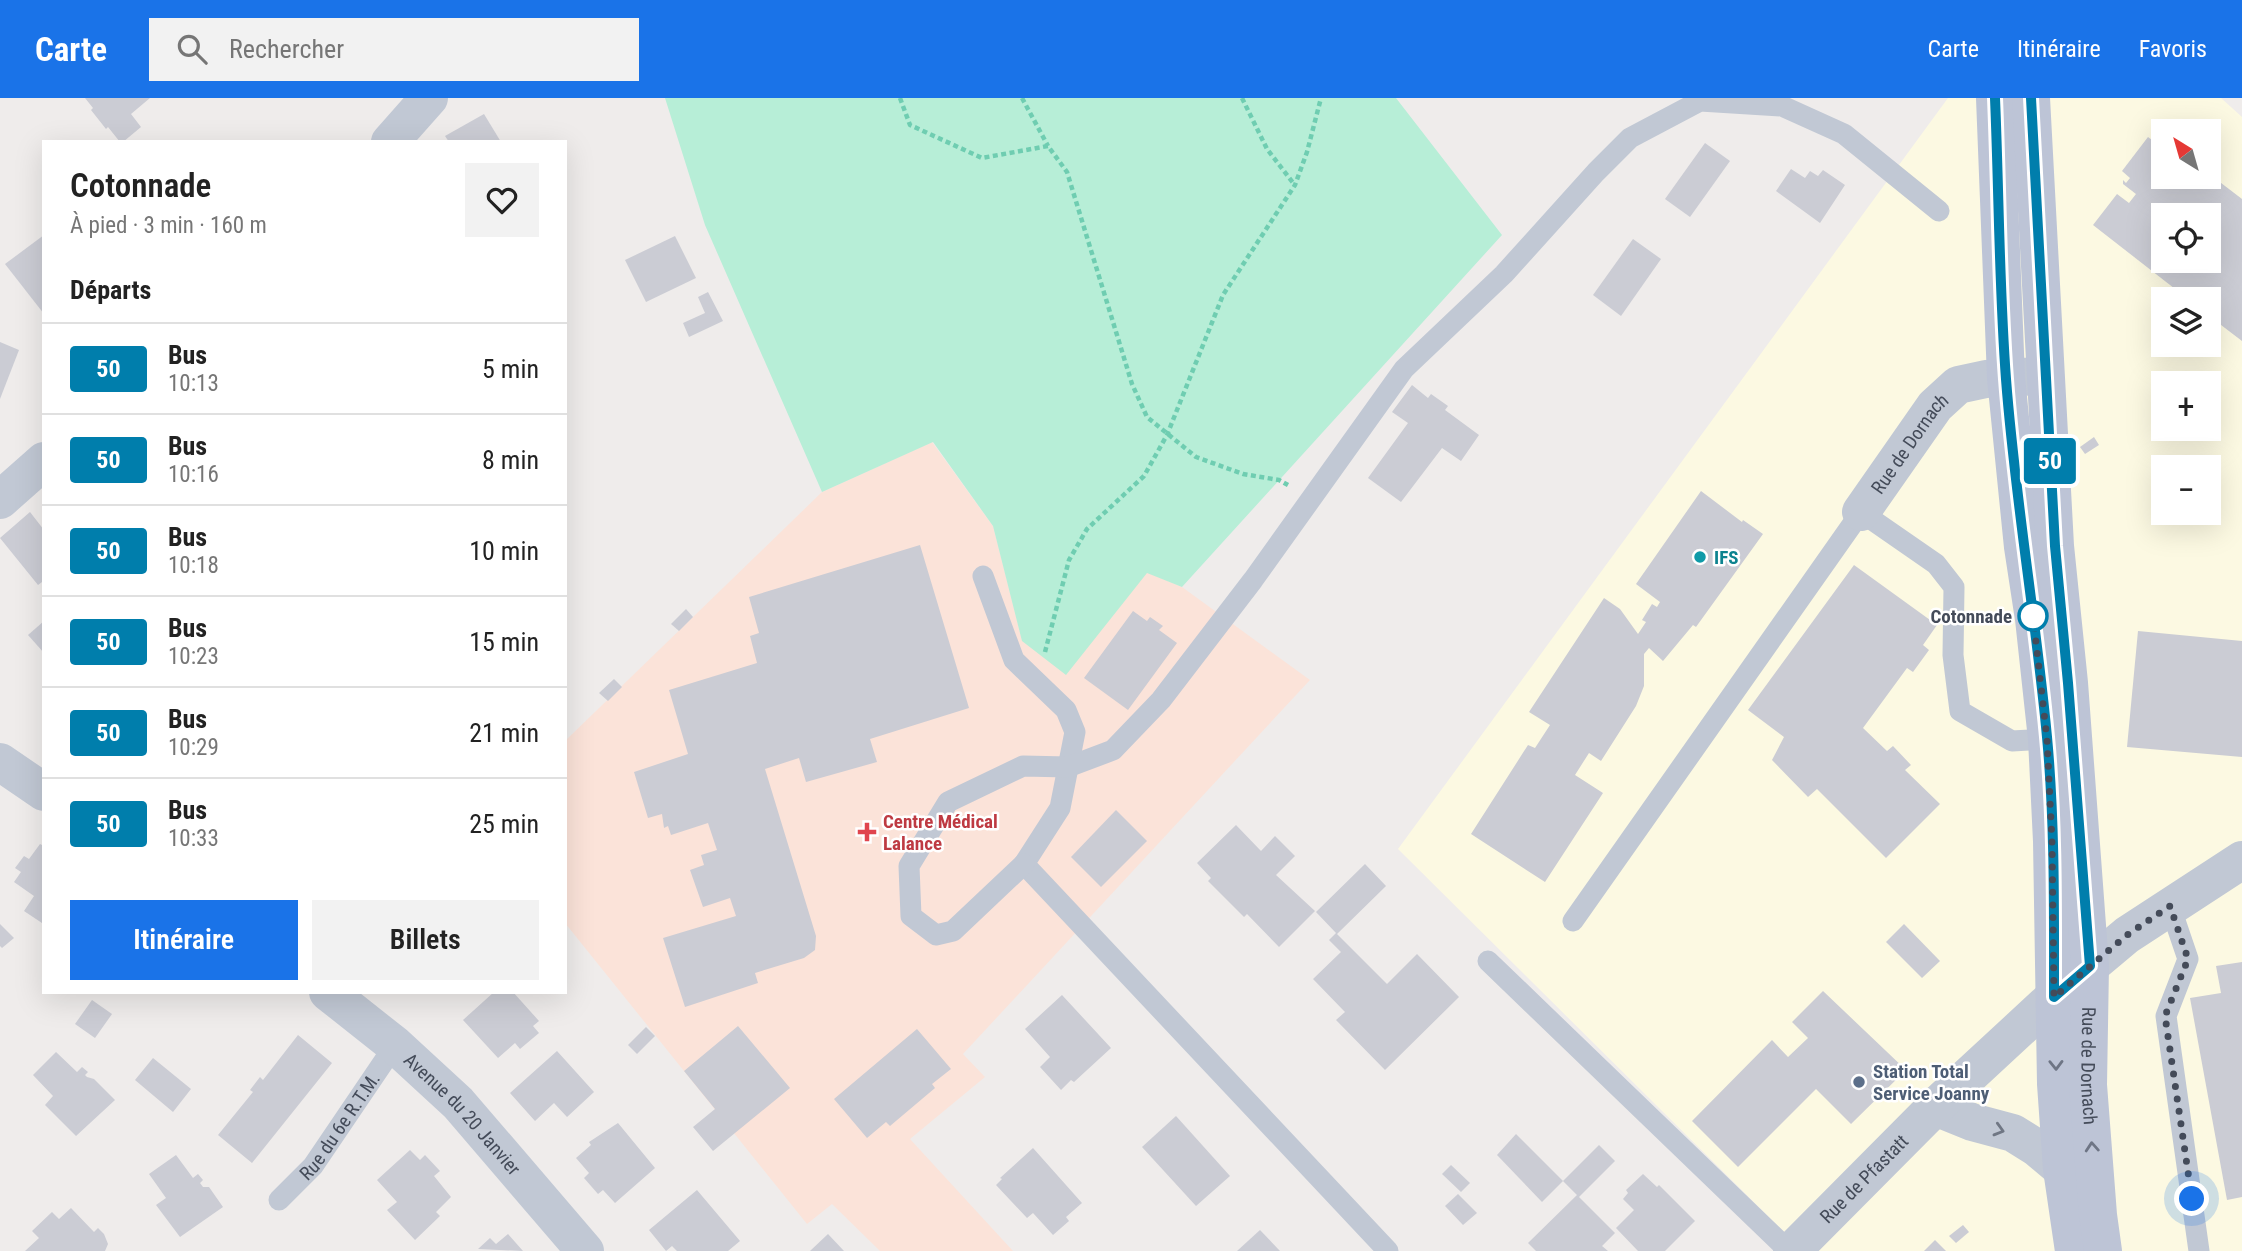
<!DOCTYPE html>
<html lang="fr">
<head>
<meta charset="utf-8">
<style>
  :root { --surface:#fff; --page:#f2f2f2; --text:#222; --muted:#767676; --line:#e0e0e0; --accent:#1a73e8 }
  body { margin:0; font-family:"Roboto Condensed",sans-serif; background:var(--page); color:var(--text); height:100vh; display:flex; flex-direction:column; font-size:26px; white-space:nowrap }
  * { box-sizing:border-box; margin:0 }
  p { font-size:23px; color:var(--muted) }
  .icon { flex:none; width:38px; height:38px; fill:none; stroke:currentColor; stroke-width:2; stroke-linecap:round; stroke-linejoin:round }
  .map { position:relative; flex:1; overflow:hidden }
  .drawer { position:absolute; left:42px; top:42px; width:525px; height:854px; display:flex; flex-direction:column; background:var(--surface); border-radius:0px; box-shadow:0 7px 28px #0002 }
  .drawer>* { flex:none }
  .badge { padding:0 14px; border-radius:5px; font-size:24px; line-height:46px }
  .needle { width:46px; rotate:323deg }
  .controls { position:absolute; left:2151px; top:21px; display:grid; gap:14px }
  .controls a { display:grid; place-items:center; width:70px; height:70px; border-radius:0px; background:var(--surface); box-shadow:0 7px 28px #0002; font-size:35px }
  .you { position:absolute; width:35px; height:35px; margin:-18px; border:5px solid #fff; border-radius:50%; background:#1a73e8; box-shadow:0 0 0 10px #1a73e833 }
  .map>.badge { position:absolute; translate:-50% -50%; box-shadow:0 0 0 4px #fff }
  h2 { padding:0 28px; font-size:26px; line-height:63px }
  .round { display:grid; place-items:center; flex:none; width:74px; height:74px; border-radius:0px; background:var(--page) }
  .overview { display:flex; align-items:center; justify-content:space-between; height:119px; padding:0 28px }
  h1 { font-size:33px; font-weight:600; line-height:52px }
  .button { display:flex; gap:14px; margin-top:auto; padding:14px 28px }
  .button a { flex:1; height:80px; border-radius:0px; background:var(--accent); color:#fff; font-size:28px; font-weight:600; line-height:80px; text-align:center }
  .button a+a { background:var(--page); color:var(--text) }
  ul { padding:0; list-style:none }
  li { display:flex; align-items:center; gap:21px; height:91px; padding:0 28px; border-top:2px solid var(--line) }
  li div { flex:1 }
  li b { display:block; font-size:26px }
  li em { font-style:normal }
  li .badge { min-width:77px; font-weight:700; text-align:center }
  header { display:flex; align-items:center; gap:42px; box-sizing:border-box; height:98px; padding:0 35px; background:var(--accent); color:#fff }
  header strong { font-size:33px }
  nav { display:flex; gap:38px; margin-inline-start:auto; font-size:24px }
  .search { width:490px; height:63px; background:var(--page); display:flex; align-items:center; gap:18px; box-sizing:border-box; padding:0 24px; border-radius:0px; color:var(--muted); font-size:26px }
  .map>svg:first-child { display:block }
</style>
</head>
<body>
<header>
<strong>Carte</strong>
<div class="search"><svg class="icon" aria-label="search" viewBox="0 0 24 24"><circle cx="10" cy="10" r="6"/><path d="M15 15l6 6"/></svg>Rechercher</div>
<nav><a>Carte</a><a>Itinéraire</a><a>Favoris</a></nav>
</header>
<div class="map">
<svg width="2242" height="1153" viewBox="0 0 2242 1153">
  <rect width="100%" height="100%" fill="#efeceb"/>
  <!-- commercial -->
  <path fill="#fcf9e2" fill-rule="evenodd" d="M1948,0H2221L2242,19V1153H1786L1793,1143L1398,751ZM2163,33H2208V79H2163ZM2163,117H2208V163H2163ZM2163,201H2208V247H2163ZM2163,285H2208V331H2163ZM2163,369H2208V415H2163Z"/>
  <!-- medical -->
  <path fill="#fbe3d9" d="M932,344L993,428L1022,542L1066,576L1147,474L1182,489L1310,582L963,956L985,979L910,1041L1013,1153H880L832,1106L807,1126L565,825V643L822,394Z"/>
  <!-- green -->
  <path fill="#b7eed7" d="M665,0H1396L1502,137L1182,489L1147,475L1066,577L1022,543L993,428L933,344L822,394L705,127Z"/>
  <!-- building -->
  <g fill="#cbccd4" fill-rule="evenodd">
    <path d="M85,0H150L131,16L141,29L123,44H120L108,29L106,31L91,12L93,10Z"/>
    <path d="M484,16L501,44H449L445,38Z"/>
    <path d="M2161,38L2163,39V79H2208V75L2242,101V243L2208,217V201H2188L2093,127L2117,96L2129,105L2136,96L2123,86V82L2126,85L2130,80L2122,73L2148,39L2156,45ZM2163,117H2208V163H2163Z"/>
    <path d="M1705,45L1730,63L1690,119L1665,101Z"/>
    <path d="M1791,71L1805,80L1810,73L1818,78L1823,72L1845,87L1820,125L1776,93Z"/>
    <path d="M44,137V216L5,166Z"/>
    <path d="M675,138L696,180L646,204L625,162Z"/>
    <path d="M1633,141L1661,161L1621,218L1593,197Z"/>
    <path d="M708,194L723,223L689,239L683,225L705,215L698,199Z"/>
    <path d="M0,244L19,252L0,301Z"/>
    <path d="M1412,287L1428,300L1431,296L1448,308L1445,312L1479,337L1461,363L1442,350L1401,404L1368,380L1408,325L1392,314Z"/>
    <path d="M2094,339L2099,347L2085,356L2080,349Z"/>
    <path d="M1701,393L1742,424L1743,422L1763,436L1696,529L1693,527L1663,563L1649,550L1644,556V588L1636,608L1601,663L1589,655L1575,677L1603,695L1545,784L1471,736L1528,647L1535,650L1550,627L1529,614L1604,500L1620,511L1638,536L1646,524L1642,522L1652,506L1657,509L1660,504L1636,486Z"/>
    <path d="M30,414L44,432V486L42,484L38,487L0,440Z"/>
    <path d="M920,447L969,610L870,641L877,664L806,684L799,660L765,671L816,838L815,852L804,860L755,875L758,885L685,909L663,840L736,818L730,800L703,809L690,772L704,767L701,757L717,752L708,725L671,737L668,728L664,730L662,716L648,720L634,674L688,656L669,592L757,565L750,538L759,535L749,499Z"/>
    <path d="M1854,467L1937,527L1923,547L1929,552L1913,574L1907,570L1863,630L1887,653L1893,648L1911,667L1905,672L1940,706L1886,760L1817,691L1808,699L1772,662L1784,639L1748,612Z"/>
    <path d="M686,511L693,519L679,533L671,526Z"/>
    <path d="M1133,513L1147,523L1150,519L1163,528L1159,532L1177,545L1128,612L1084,580Z"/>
    <path d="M44,523V555L28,537Z"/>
    <path d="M2138,533L2242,543V659L2127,649Z"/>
    <path d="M614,581L622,589L608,603L599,595Z"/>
    <path d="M1116,712L1147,743L1101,789L1071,759Z"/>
    <path d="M1236,727L1261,753L1275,738L1295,758L1276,777L1315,813L1279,849L1247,816L1244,819L1208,783L1211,780L1197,765Z"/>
    <path d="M40,746L44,748L42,825L24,813L34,798L14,784L21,774L15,770L24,758L29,761Z"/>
    <path d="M1365,766L1386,788L1337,836L1387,886L1417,856L1459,899L1385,972L1336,922L1345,914L1313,881L1341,854L1329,842L1336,835L1316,814Z"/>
    <path d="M0,826L14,840L2,850L0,848Z"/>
    <path d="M1904,826L1940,863L1922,880L1886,844Z"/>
    <path d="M2242,864V1099L2227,1102L2190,900L2221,895L2216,868Z"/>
    <path d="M1823,893L1906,972L1851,1026L1816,991L1738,1069L1692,1023L1772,942L1788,959L1808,940L1792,924Z"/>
    <path d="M494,894H513L539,923L533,928L539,935L520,951L515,945L498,960L463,922Z"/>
    <path d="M1062,897L1111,950L1074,984L1071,982L1061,992L1040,969L1050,959L1025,931Z"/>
    <path d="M92,902L112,916L95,940L75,926Z"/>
    <path d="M738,928L790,990L713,1053L693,1029L715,1011L684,973Z"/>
    <path d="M646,929L655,938L637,956L628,947Z"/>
    <path d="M917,931L951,971L932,986L935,990L890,1028L886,1024L867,1040L834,1001Z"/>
    <path d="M298,937L332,965L252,1065L218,1037L253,994L250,992L260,979L263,982Z"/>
    <path d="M557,953L594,994L567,1019L554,1005L535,1023L510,995Z"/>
    <path d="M56,954L77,974L82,969L88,974L85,977L87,979L94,981L115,1002L76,1038L45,1007L53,998L33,977Z"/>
    <path d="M153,960L191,991L173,1014L135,982Z"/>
    <path d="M1176,1018L1230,1078L1196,1108L1142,1049Z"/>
    <path d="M618,1025L655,1070L615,1105L603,1092L598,1096L584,1080L589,1075L576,1060L591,1047L589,1044Z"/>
    <path d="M1516,1036L1563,1083L1542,1104L1497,1057Z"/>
    <path d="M1599,1047L1615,1063L1579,1099L1615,1135L1602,1148L1608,1153H1536L1528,1145L1577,1097L1563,1083Z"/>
    <path d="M1033,1050L1082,1105L1066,1119L1069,1123L1053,1137L1033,1115L1027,1120L996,1087L1002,1081L1000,1080Z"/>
    <path d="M410,1052L420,1062L425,1057L440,1073L434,1078L451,1099L436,1114L440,1118L415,1142L387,1112L397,1104L377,1082Z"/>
    <path d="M176,1057L193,1080L198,1076L203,1082L200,1085L203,1089H209L223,1109L180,1139L156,1107L166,1100L149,1076Z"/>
    <path d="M1451,1067L1470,1085L1461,1094L1442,1076Z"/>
    <path d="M1643,1076L1657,1089L1659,1087L1695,1123L1665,1153H1638L1616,1130L1634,1112L1623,1101L1628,1095L1626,1092Z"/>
    <path d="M697,1092L740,1143L728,1153H677L672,1148L666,1153L649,1132Z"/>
    <path d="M1458,1096L1477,1115L1463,1127L1445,1108Z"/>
    <path d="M71,1110L94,1134L98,1130L104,1136L108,1146L105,1153H25L39,1140L32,1133L52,1114L59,1121Z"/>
    <path d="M1963,1127L1969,1134L1956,1145L1949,1138Z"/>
    <path d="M1260,1132L1280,1153H1237Z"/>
    <path d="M508,1136L523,1153L478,1151L490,1140L496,1146Z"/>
    <path d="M828,1136L844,1153H810Z"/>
    <path d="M1935,1142L1946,1153H1924Z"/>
  </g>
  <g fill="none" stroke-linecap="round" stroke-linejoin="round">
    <!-- path -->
    <g stroke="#6fcdb1" stroke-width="4.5" stroke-dasharray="5 3.5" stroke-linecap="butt">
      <path d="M900,0L910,27L982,60L1048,48L1067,74L1132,286L1147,319L1196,359L1243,376L1279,382L1288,387"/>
      <path d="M1022,0L1048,48"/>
      <path d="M1242,0L1267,51L1294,86"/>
      <path d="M1045,554L1069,462L1087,431L1144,378L1167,337L1223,197L1295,87L1307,54L1321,0"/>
    </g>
    <!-- service -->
    <g stroke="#c1c8d4" stroke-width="21">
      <path d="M983,478L1014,562L1066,612L1075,634L1060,710L1024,766L1388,1153"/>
      <path d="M1024,766L953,833L936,837L911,818L909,768L948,704L1023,668L1068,669L1113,652L1161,602L1253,482L1404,271L1504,176L1596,74L1630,40L1700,3L1782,8L1844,36L1939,113"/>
      <path d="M2170,808L2188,861L2166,918L2199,1153"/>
      <path d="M1573,823L1861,414L1936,466L1954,489L1953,557L1960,613L2012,643L2047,641"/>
      <path d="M1488,863L1789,1153"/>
      <path id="s1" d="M279,1102L313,1068L395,947"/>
    </g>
    <!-- minor -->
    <g stroke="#c1c8d4" stroke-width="38">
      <path d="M390,44L429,0"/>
      <path d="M0,402L44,363"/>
      <path id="s2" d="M1861,414L1935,308L1958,287L1986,281L2039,278"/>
      <path d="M0,664L44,694"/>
      <path d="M2090,868L2127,837L2242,762"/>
      <path id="s3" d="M328,894L395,947L458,1005L585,1153"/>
      <path d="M1935,1009L1972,1024L2013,1035L2037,1050L2062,1071"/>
      <path id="s4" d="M1792,1153L1935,1009L2054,899"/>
    </g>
    <!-- secondary -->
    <g stroke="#bdc4d6" stroke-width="38">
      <path d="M1995,0L2006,280L2023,449L2034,521L2047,641L2052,743L2056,986L2062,1071L2074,1153"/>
      <path id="s5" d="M2031,0L2055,448L2069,585L2090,868L2088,987L2098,1117L2103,1153"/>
    </g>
  </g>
  <!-- one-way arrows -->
  <defs><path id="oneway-chevron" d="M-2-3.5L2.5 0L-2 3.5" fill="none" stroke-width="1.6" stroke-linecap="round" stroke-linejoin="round" transform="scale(1.75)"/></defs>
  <g stroke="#6e7585">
    <use href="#oneway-chevron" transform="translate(2056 967) rotate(89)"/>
    <use href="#oneway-chevron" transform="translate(2092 1049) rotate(-94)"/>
  </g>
  <use stroke="#707784" href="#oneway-chevron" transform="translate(1999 1032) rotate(16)"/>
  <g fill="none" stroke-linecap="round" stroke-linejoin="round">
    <!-- line casing -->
    <g stroke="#fff" stroke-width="16">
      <path id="line" d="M1995,0C1999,94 1999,188 2006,281C2015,401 2036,520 2047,639C2055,725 2054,813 2054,899L2090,868L2068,585L2055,448L2031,0"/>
    </g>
    <!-- line -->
    <use href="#line" stroke="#007eac" stroke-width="10"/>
    <!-- walk -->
    <path stroke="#444b59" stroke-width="7" stroke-dasharray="0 12.6" d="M2033,518L2047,641L2052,743L2054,899L2127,837L2170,808L2188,861L2165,918L2192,1101"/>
  </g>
  <!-- markers -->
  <circle fill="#0f9aa8" stroke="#fff" stroke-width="2.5" cx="1700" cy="459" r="7"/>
  <circle fill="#fff" stroke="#007eac" stroke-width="3.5" cx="2033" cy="518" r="14"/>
  <path fill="#e0444e" stroke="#fff" stroke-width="2.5" d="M863.5 723.5h7v7h7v7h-7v7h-7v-7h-7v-7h7z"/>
  <circle fill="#5c6f8a" stroke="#fff" stroke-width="2.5" cx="1859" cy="984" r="7"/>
  <g text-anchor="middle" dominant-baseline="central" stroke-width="5" stroke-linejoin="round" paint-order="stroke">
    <!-- street labels -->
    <g font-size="19" fill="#444b59" stroke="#fff">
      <text stroke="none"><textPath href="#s2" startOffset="84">Rue de Dornach</textPath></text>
      <text stroke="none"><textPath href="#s5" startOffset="970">Rue de Dornach</textPath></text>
      <text stroke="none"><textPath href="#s3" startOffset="182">Avenue du 20 Janvier</textPath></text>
      <text stroke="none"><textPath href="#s1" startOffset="96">Rue du 6e R.T.M.</textPath></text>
      <text stroke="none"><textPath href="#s4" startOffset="102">Rue de Pfastatt</textPath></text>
    </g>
    <!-- culture labels -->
    <g font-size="19" font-weight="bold" fill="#0d838f" stroke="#fff" text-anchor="start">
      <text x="1714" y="459">IFS</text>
    </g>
    <!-- stop labels -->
    <g font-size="19" font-weight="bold" fill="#444b59" stroke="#fff" text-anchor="end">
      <text x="2012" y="518">Cotonnade</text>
    </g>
    <!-- health labels -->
    <g font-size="19" font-weight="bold" fill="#be3a42" stroke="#fff" text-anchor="start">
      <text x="883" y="723">Centre Médical<tspan x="883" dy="22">Lalance</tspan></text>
    </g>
    <!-- service labels -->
    <g font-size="19" font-weight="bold" fill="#4e5e75" stroke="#fff" text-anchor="start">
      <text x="1873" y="973">Station Total<tspan x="1873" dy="22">Service Joanny</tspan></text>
    </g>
  </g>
</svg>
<div class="controls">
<a><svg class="needle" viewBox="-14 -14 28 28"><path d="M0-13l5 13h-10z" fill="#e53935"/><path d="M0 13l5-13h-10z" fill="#767676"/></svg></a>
<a><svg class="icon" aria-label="locate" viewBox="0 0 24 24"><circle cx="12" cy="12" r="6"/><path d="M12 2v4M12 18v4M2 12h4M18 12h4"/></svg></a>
<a><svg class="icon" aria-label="layers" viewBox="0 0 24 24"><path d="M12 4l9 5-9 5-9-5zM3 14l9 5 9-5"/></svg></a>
<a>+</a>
<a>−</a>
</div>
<div class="you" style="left:2192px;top:1101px"></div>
<b class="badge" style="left:2050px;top:363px;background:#007eac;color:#fff">50</b>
<section class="drawer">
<div class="overview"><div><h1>Cotonnade</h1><p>À pied · 3 min · 160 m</p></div><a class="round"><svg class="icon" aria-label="heart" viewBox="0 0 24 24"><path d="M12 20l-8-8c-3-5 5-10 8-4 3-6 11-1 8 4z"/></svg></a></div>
<h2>Départs</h2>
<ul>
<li><span class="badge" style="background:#007eac;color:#fff">50</span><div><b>Bus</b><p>10:13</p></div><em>5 min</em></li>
<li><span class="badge" style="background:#007eac;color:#fff">50</span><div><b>Bus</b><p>10:16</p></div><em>8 min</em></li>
<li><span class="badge" style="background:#007eac;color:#fff">50</span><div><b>Bus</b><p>10:18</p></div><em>10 min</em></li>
<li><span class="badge" style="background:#007eac;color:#fff">50</span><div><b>Bus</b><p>10:23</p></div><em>15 min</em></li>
<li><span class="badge" style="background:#007eac;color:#fff">50</span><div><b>Bus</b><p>10:29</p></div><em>21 min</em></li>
<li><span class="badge" style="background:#007eac;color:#fff">50</span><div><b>Bus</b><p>10:33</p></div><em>25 min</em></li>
</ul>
<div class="button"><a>Itinéraire</a><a>Billets</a></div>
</section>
</div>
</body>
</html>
